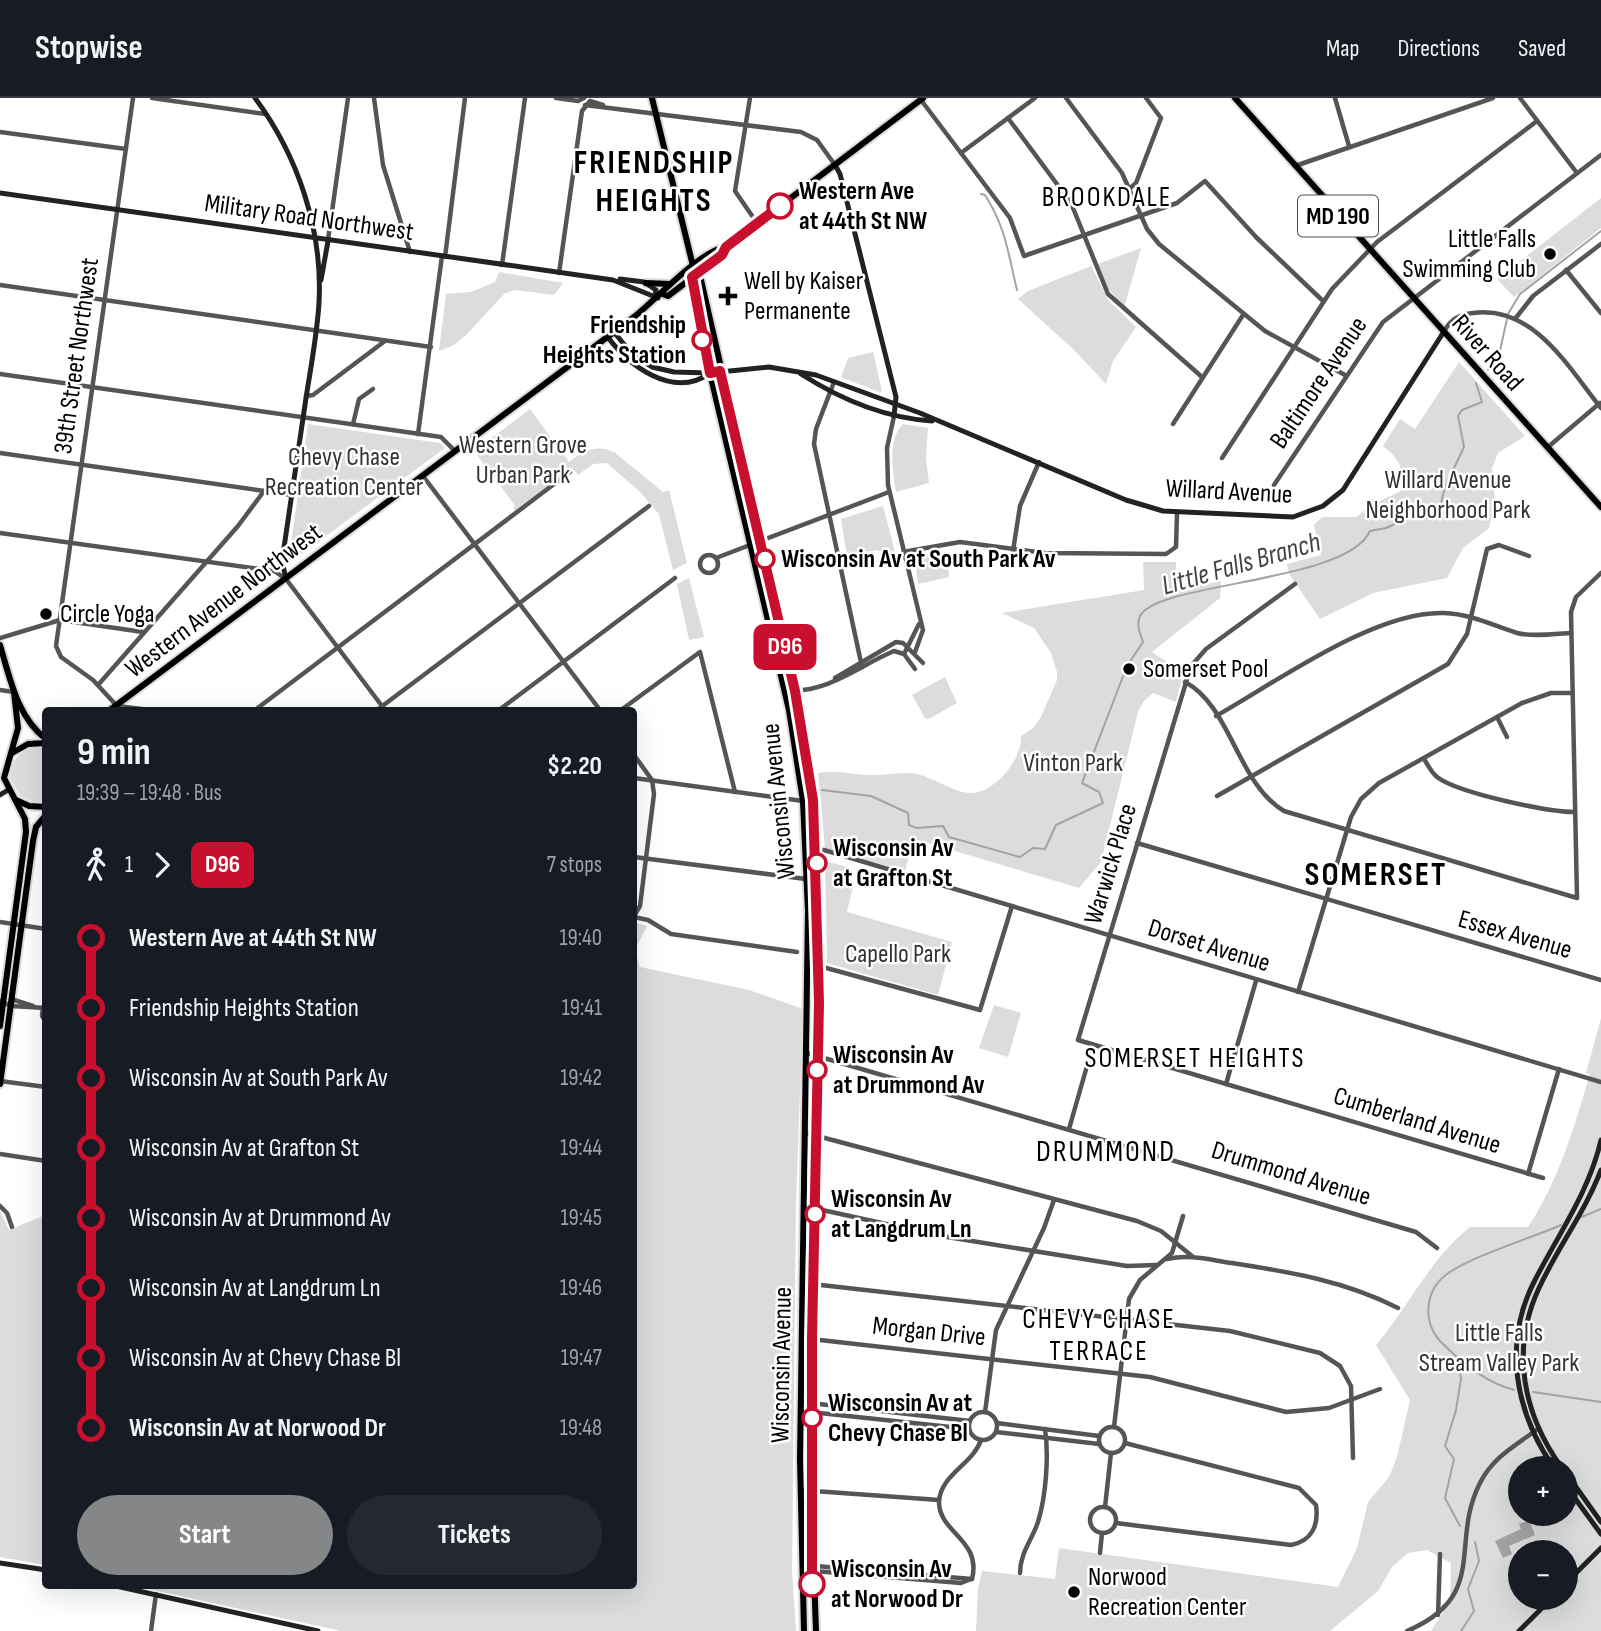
<!DOCTYPE html>
<html lang="en">
<head>
<meta charset="utf-8">
<style>
  :root { --surface:#171b24; --page:#242831; --text:#f1f3f6; --muted:#9ea1a6; --line:#363941; --accent:#858687 }
  body { margin:0; font-family:"Sofia Sans Condensed",sans-serif; background:var(--page); color:var(--text); height:100vh; display:flex; flex-direction:column; font-size:26px; white-space:nowrap }
  * { box-sizing:border-box; margin:0 }
  p { font-size:23px; color:var(--muted) }
  .icon { flex:none; width:38px; height:38px; fill:none; stroke:currentColor; stroke-width:2; stroke-linecap:round; stroke-linejoin:round }
  .map { position:relative; flex:1; overflow:hidden }
  .sheet { position:absolute; left:42px; top:609px; width:595px; height:882px; display:flex; flex-direction:column; background:var(--surface); border-radius:7px; box-shadow:0 7px 28px #0002 }
  .sheet>* { flex:none }
  .badge { padding:0 14px; border-radius:10px; font-size:24px; line-height:46px }
  .controls { position:absolute; left:1508px; top:1358px; display:grid; gap:14px }
  .controls a { display:grid; place-items:center; width:70px; height:70px; border-radius:50%; background:var(--surface); box-shadow:0 7px 28px #0002; font-size:35px }
  .map>.badge { position:absolute; translate:-50% -50%; box-shadow:0 0 0 4px #fff }
  .legs { display:flex; align-items:center; gap:10px; height:77px; padding:0 35px; font-size:23px }
  .legs p { margin-inline-start:auto }
  .head { display:flex; align-items:center; justify-content:space-between; height:119px; padding:0 35px }
  h1 { font-size:38px; font-weight:700; line-height:52px }
  .action { display:flex; gap:14px; margin-top:auto; padding:14px 35px }
  .action a { flex:1; height:80px; border-radius:42px; background:var(--accent); color:#fff; font-size:28px; font-weight:700; line-height:80px; text-align:center }
  .action a+a { background:var(--page); color:var(--text) }
  ul { padding:0 35px; list-style:none }
  li { display:flex; align-items:center; gap:24px; height:70px; font-size:26px }
  li i { display:grid; place-items:center; width:10px; height:100%; margin:0 9px; background:currentColor }
  li i::after { content:''; width:18px; height:18px; margin:-9px; border:5px solid; border-radius:50%; background:var(--surface) }
  li p { margin-inline-start:auto }
  li:first-child i { background:linear-gradient(#0000 50%,currentColor 0) }
  li:last-child i { background:linear-gradient(currentColor 50%,#0000 0) }
  header { display:flex; align-items:center; gap:42px; box-sizing:border-box; height:98px; padding:0 35px; background:var(--surface); border-bottom:2px solid var(--line) }
  header strong { font-size:33px }
  nav { display:flex; gap:38px; margin-inline-start:auto; font-size:24px }
  .map>svg:first-child { display:block }
</style>
</head>
<body>
<header>
<strong>Stopwise</strong>
<nav><a>Map</a><a>Directions</a><a>Saved</a></nav>
</header>
<div class="map">
<svg width="1601" height="1533" viewBox="0 0 1601 1533">
  <rect width="100%" height="100%" fill="#fff"/>
  <!-- green -->
  <g fill="#dcdcdc" fill-rule="evenodd">
    <path d="M1601,100V130L1514,199L1497,181Z"/>
    <path d="M1141,150L1124,210L1107,189L1098,166Z"/>
    <path d="M1091,168L1109,203L1136,229L1113,263L1106,286L1073,251L1018,201L1028,193Z"/>
    <path d="M499,174L563,185L554,197L516,192L505,195L467,236L454,247L439,253L446,196L471,194L495,184Z"/>
    <path d="M873,254L882,293L879,294L841,279L848,260Z"/>
    <path d="M1459,264L1525,338L1498,355L1492,370L1495,401L1489,430L1463,450L1447,480L1373,495L1320,521L1289,476L1287,466L1321,457L1314,427L1322,419H1356L1373,406L1401,393C1404,371 1401,362 1383,348L1400,321L1415,331Z"/>
    <path d="M530,311L569,364C584,353 595,346 614,354L663,394L669,392L687,465L673,472L659,416L640,394L607,365L593,366L578,377L572,370L514,413V406L474,353Z"/>
    <path d="M308,326L440,345L445,350L292,463L289,460Z"/>
    <path d="M903,326L928,330L926,360L929,385L896,394C893,375 887,341 903,326Z"/>
    <path d="M883,408L895,454L880,457L879,452L861,455L862,460L847,459L841,421Z"/>
    <path d="M947,454L949,479L918,486L915,461Z"/>
    <path d="M1143,464H1176L1175,487L1188,489L1221,483L1220,500L1152,554L1183,575L1176,604L1153,595L1144,603L1138,614L1101,764L1079,790L928,745L913,744L905,773L825,750L818,675C836,671 853,677 871,677C888,678 904,672 920,677C936,681 955,695 971,695C995,695 1023,660 1021,638L1033,630L1041,619L1057,582V574L1051,555L1034,530L1002,515L1144,492Z"/>
    <path d="M689,480L704,539L689,542L677,486Z"/>
    <path d="M945,579L957,605L929,621L925,620L912,597Z"/>
    <path d="M34,649L45,650V703L34,704L20,698L10,680C11,663 18,654 34,649Z"/>
    <path d="M825,763L851,770L847,786L853,788L847,814L952,844L938,897L827,865Z"/>
    <path d="M634,824L647,828L635,852L640,869L749,892L803,911L796,1104L792,1473L796,1533H341L135,1488H634Z"/>
    <path d="M994,907L1021,915L1008,959L979,950Z"/>
    <path d="M1601,920V1533H1431L1450,1503L1451,1465L1427,1452L1408,1455L1392,1469L1378,1493L1330,1533H976L978,1490L982,1473L1055,1481L1059,1450L1338,1489L1357,1450L1368,1404L1389,1379L1397,1359L1410,1302L1376,1247C1410,1207 1428,1163 1470,1129H1528C1559,1082 1574,1030 1590,976L1586,975ZM1521,1370H1566V1416H1521ZM1521,1454H1566V1500H1521Z"/>
    <path d="M0,1113L9,1132L45,1117V1467L0,1459Z"/>
  </g>
  <!-- water -->
  <path fill="#a3a3a3" d="M1529,1422L1535,1437L1509,1448L1512,1456L1503,1460L1495,1443L1521,1431L1519,1426Z"/>
  <g fill="none" stroke-linecap="round" stroke-linejoin="round">
    <!-- stream -->
    <g stroke="#a3a3a3" stroke-width="2">
      <path d="M981,96L985,97C1006,130 1008,155 1017,192"/>
      <path d="M1508,216L1520,196L1601,133"/>
      <path d="M1488,272L1499,257L1507,221"/>
      <path d="M822,692L871,698L908,715L909,727L917,730L943,728L949,739L1020,759L1033,750L1045,751L1056,727L1103,705L1099,694L1082,685L1127,568L1143,544C1140,535 1136,527 1140,518C1157,484 1347,485 1370,433L1386,430L1410,419L1422,421L1435,418L1439,413L1445,389L1464,349L1458,318L1462,312L1482,304L1476,285"/>
      <path d="M1579,1120L1601,1111"/>
      <path d="M1458,1261L1461,1281L1456,1312L1445,1348L1454,1361L1445,1400L1460,1428"/>
      <path d="M1514,1292C1487,1285 1463,1266 1443,1246C1422,1226 1424,1193 1447,1176C1472,1158 1531,1140 1561,1127"/>
      <path d="M1533,1294L1601,1304"/>
      <path d="M1461,1533L1474,1513L1468,1491L1479,1463L1475,1444"/>
    </g>
    <!-- primary casing -->
    <g stroke="#dbdbdb" stroke-width="10">
      <g id="primary">
        <path d="M652,0L693,168L710,275L789,612L803,703L808,813L800,1361L804,1533"/>
        <path d="M1235,0L1601,409"/>
        <path d="M693,168L701,182L795,593L813,703L819,905L811,1393L816,1533"/>
        <path d="M646,185L670,186"/>
        <path d="M662,196L668,198L722,157L726,149"/>
        <path d="M0,547C10,580 17,619 46,641"/>
        <path d="M110,612L634,219C656,202 699,153 726,149L923,0"/>
        <path d="M12,655L28,646L46,645"/>
        <path d="M16,702L29,708L46,709"/>
        <path d="M0,928L26,734L25,721L4,680L18,630L14,594"/>
        <path d="M0,986L33,743L36,729L46,717"/>
      </g>
    </g>
    <!-- street -->
    <g stroke="#555" stroke-width="4.5">
      <path d="M133,0L56,548L61,559L93,582L117,608L150,612"/>
      <path d="M152,0L265,16"/>
      <path d="M374,0L383,67L410,154"/>
      <path d="M556,0L578,3L584,0"/>
      <path d="M750,0L735,93L757,125"/>
      <path d="M1066,0L1122,75L1147,131L1159,146L1265,233L1345,277"/>
      <path d="M1335,0L1349,48"/>
      <path d="M1520,0L1577,75"/>
      <path d="M921,2L1010,120L1024,158L1177,105L1205,83L1256,139L1323,203"/>
      <path d="M585,7L801,34L817,42L835,67"/>
      <path d="M1008,20L1071,105L1108,196L1202,279"/>
      <path d="M0,34L126,51"/>
      <path d="M961,55L1035,0"/>
      <path d="M1295,68L1493,0"/>
      <path d="M1129,91L1136,85L1161,20L1146,0"/>
      <path d="M328,142L348,0"/>
      <path d="M445,159L465,0"/>
      <path d="M502,167L525,0"/>
      <path d="M1566,172L1601,215"/>
      <path d="M559,175L582,13L590,3L603,7"/>
      <path d="M0,187L431,249"/>
      <path d="M1515,221L1533,198L1601,146"/>
      <path d="M1444,234C1450,221 1460,216 1473,215C1534,207 1568,269 1601,310"/>
      <path d="M0,276L441,339L455,353"/>
      <path d="M834,284L816,331L814,346L862,569"/>
      <path d="M306,298L313,297L385,243"/>
      <path d="M894,318L887,350L888,387L923,532L915,554"/>
      <path d="M353,326L359,301L373,291"/>
      <path d="M1173,326L1243,217"/>
      <path d="M418,336L442,158"/>
      <path d="M1548,349L1600,305"/>
      <path d="M0,355L292,397"/>
      <path d="M1222,360L1332,191L1377,144L1537,23"/>
      <path d="M423,378L600,612"/>
      <path d="M1274,387L1383,224L1601,57"/>
      <path d="M0,435L274,473L286,481L385,612"/>
      <path d="M1013,453L1020,408L1039,364"/>
      <path d="M903,454L960,444L1045,455L1166,456L1176,449L1177,415"/>
      <circle cx="709" cy="466" r="9"/>
      <path d="M716,460L889,394"/>
      <path d="M1295,486L1206,551L1191,568L1078,942L1543,1080"/>
      <path d="M0,540L60,522L143,534"/>
      <path d="M904,556L919,526"/>
      <path d="M835,580L896,544L903,545L923,565"/>
      <path d="M1185,584C1231,608 1237,685 1284,713L1577,800L1571,514L1576,499L1601,475"/>
      <path d="M98,587L238,428L264,393"/>
      <path d="M784,591C822,599 860,567 894,553L904,556L915,571"/>
      <path d="M0,592L14,594"/>
      <path d="M255,612L570,374"/>
      <path d="M377,612L649,408"/>
      <path d="M499,612L675,480"/>
      <path d="M621,612L700,554L735,694"/>
      <path d="M1216,618C1278,583 1374,513 1444,515C1471,516 1492,527 1517,535C1533,539 1553,536 1570,535"/>
      <path d="M1497,619L1507,639"/>
      <path d="M634,657L652,682L654,696L640,808L634,818"/>
      <path d="M1424,661C1428,667 1431,674 1437,679C1458,695 1547,714 1575,714"/>
      <path d="M634,680L803,703"/>
      <path d="M1217,698L1448,566L1467,536L1487,451L1499,447L1529,458"/>
      <path d="M1137,745L1601,882"/>
      <path d="M806,751L824,752L1601,984"/>
      <path d="M634,759L806,781"/>
      <path d="M634,819L648,822L671,836L797,854"/>
      <path d="M0,824L46,831"/>
      <path d="M808,865L980,912L1012,808"/>
      <path d="M1298,894L1351,719L1361,701L1379,685L1522,605L1551,595H1572"/>
      <path d="M11,901L33,908"/>
      <path d="M0,903L11,908L46,910"/>
      <path d="M43,909L42,918L46,924"/>
      <path d="M807,955L1416,1134L1437,1150"/>
      <path d="M0,983L46,989"/>
      <path d="M1226,986L1256,883"/>
      <path d="M1069,1031L1093,947"/>
      <path d="M806,1035L1137,1123L1161,1133L1192,1158"/>
      <path d="M0,1056L46,1063"/>
      <path d="M1528,1076L1559,971"/>
      <path d="M0,1108L7,1115L12,1129"/>
      <path d="M804,1108L941,1138L1127,1168L1156,1167"/>
      <path d="M1167,1161C1190,1156 1210,1162 1232,1165C1290,1174 1345,1183 1398,1210"/>
      <path d="M803,1185L1230,1233L1320,1255L1340,1268L1351,1288L1353,1360"/>
      <path d="M802,1240L1150,1279L1286,1314L1329,1310L1380,1291"/>
      <path d="M801,1304L970,1323"/>
      <path d="M801,1313L969,1331"/>
      <path d="M985,1314L996,1232L1044,1130L1054,1102"/>
      <circle cx="983" cy="1328" r="14"/>
      <path d="M997,1325L1099,1338"/>
      <circle cx="1112" cy="1342" r="13"/>
      <path d="M1114,1329L1129,1201L1140,1182L1172,1155L1183,1118"/>
      <path d="M996,1334L1099,1346"/>
      <path d="M800,1392L939,1402"/>
      <path d="M1105,1409L1111,1355"/>
      <circle cx="1103" cy="1422" r="13"/>
      <path d="M1116,1425L1291,1447C1312,1443 1319,1427 1316,1407L1299,1390L1125,1345"/>
      <path d="M1100,1455L1102,1435"/>
      <path d="M803,1470L816,1468L972,1481"/>
      <path d="M814,1473L961,1485L971,1481"/>
      <path d="M1020,1475C1020,1455 1032,1442 1038,1424C1046,1398 1049,1358 1045,1331"/>
      <path d="M972,1481C982,1442 939,1435 939,1404C940,1377 973,1366 981,1342"/>
      <path d="M1438,1517L1440,1456"/>
      <path d="M151,1533L156,1496"/>
      <path d="M1407,1533C1490,1498 1449,1445 1480,1385C1493,1359 1516,1347 1538,1331"/>
    </g>
    <!-- secondary -->
    <g stroke="#222" stroke-width="5">
      <path d="M255,0C298,58 323,132 319,205C317,237 311,268 306,300C298,355 290,409 282,463L286,481"/>
      <path d="M835,67L840,76L896,299L894,318"/>
      <path d="M0,95L613,182L658,200"/>
      <path d="M620,181L644,184L656,192L655,198"/>
      <path d="M321,182L328,143"/>
      <path d="M613,233L633,257L652,269L674,274L710,275L769,269L816,277L920,315L1126,402L1163,413L1293,419L1323,408L1343,392L1443,235"/>
      <path d="M607,238C628,267 673,302 710,275"/>
      <path d="M801,276C840,301 886,320 932,323"/>
      <path d="M0,697L8,692"/>
      <path d="M1554,1370C1515,1314 1502,1245 1535,1182C1559,1135 1589,1094 1601,1042"/>
      <path d="M1562,1370C1523,1316 1510,1252 1539,1190C1558,1149 1585,1114 1601,1072"/>
      <path d="M1566,1375L1601,1424"/>
      <path d="M1566,1388L1601,1436"/>
      <path d="M0,1465L46,1472"/>
      <path d="M1566,1485L1601,1450"/>
      <path d="M116,1488L318,1533"/>
      <path d="M1519,1533L1552,1500"/>
    </g>
    <!-- primary -->
    <use href="#primary" stroke="#000" stroke-width="6"/>
  </g>
  <g fill="none" stroke-linecap="round" stroke-linejoin="round">
    <!-- line-1 casing -->
    <g stroke="#fff" stroke-width="16">
      <path id="line-1" d="M780,108L726,149L722,157L692,179L710,275L720,273L795,593L813,702L819,905L812,1241V1486"/>
    </g>
    <!-- line-1 -->
    <use href="#line-1" stroke="#c8102e" stroke-width="10"/>
  </g>
  <!-- markers -->
  <g fill="#fff" stroke="#c8102e" stroke-width="3.5">
    <circle cx="780" cy="108" r="12"/>
    <circle cx="702" cy="242" r="9"/>
    <circle cx="765" cy="461" r="9"/>
    <circle cx="817" cy="765" r="9"/>
    <circle cx="817" cy="972" r="9"/>
    <circle cx="815" cy="1116" r="9"/>
    <circle cx="812" cy="1320" r="9"/>
    <circle cx="812" cy="1486" r="12"/>
  </g>
  <g fill="#000" stroke="#fff" stroke-width="2.5">
    <circle cx="1550" cy="156" r="7"/>
    <path d="M724.5 187.5h7v7h7v7h-7v7h-7v-7h-7v-7h7z"/>
    <circle cx="46" cy="516" r="7"/>
    <circle cx="1129" cy="571" r="7"/>
    <circle cx="1074" cy="1494" r="7"/>
  </g>
  <g text-anchor="middle" dominant-baseline="central" stroke-width="5" stroke-linejoin="round" paint-order="stroke">
    <!-- shield labels -->
    <rect fill="#fff" stroke="#4c4c4c" stroke-width="2" x="1298" y="97.5" width="80" height="41" rx="5"/>
    <g font-size="24" font-weight="bold" fill="#000">
      <text x="1338" y="118">MD 190</text>
    </g>
    <!-- stop labels -->
    <g font-size="26" font-weight="bold" fill="#000" stroke="#fff" text-anchor="start">
      <text x="799" y="93">Western Ave<tspan x="799" dy="30">at 44th St NW</tspan></text>
      <text x="686" y="227" text-anchor="end">Friendship<tspan x="686" dy="30">Heights Station</tspan></text>
      <text x="781" y="461">Wisconsin Av at South Park Av</text>
      <text x="833" y="750">Wisconsin Av<tspan x="833" dy="30">at Grafton St</tspan></text>
      <text x="833" y="957">Wisconsin Av<tspan x="833" dy="30">at Drummond Av</tspan></text>
      <text x="831" y="1101">Wisconsin Av<tspan x="831" dy="30">at Langdrum Ln</tspan></text>
      <text x="828" y="1305">Wisconsin Av at<tspan x="828" dy="30">Chevy Chase Bl</tspan></text>
      <text x="831" y="1471">Wisconsin Av<tspan x="831" dy="30">at Norwood Dr</tspan></text>
    </g>
    <!-- street labels -->
    <g font-size="26" fill="#000" stroke="#fff">
      <text transform="translate(309 120) rotate(8)">Military Road Northwest</text>
      <text transform="translate(1487 255) rotate(48)">River Road</text>
      <text transform="translate(77 258) rotate(-82)">39th Street Northwest</text>
      <text transform="translate(1319 285) rotate(-56)">Baltimore Avenue</text>
      <text transform="translate(1229 394) rotate(3)">Willard Avenue</text>
      <text transform="translate(224 503) rotate(-37)">Western Avenue Northwest</text>
      <text transform="translate(779 703) rotate(-96)">Wisconsin Avenue</text>
      <text transform="translate(1111 766) rotate(-73)">Warwick Place</text>
      <text transform="translate(1515 837) rotate(16)">Essex Avenue</text>
      <text transform="translate(1209 848) rotate(17)">Dorset Avenue</text>
      <text transform="translate(1417 1023) rotate(17)">Cumberland Avenue</text>
      <text transform="translate(1291 1076) rotate(17)">Drummond Avenue</text>
      <text transform="translate(929 1234) rotate(6)">Morgan Drive</text>
      <text transform="translate(782 1267) rotate(-89)">Wisconsin Avenue</text>
    </g>
    <!-- poi labels -->
    <g font-size="26" fill="#000" stroke="#fff" text-anchor="start">
      <text x="1536" y="141" text-anchor="end">Little Falls<tspan x="1536" dy="30">Swimming Club</tspan></text>
      <text x="744" y="183">Well by Kaiser<tspan x="744" dy="30">Permanente</tspan></text>
      <text x="60" y="516">Circle Yoga</text>
      <text x="1143" y="571">Somerset Pool</text>
      <text x="1088" y="1479">Norwood<tspan x="1088" dy="30">Recreation Center</tspan></text>
    </g>
    <!-- park labels -->
    <g font-size="26" fill="#333" stroke="#fff">
      <text x="523" y="347">Western Grove<tspan x="523" dy="30">Urban Park</tspan></text>
      <text x="344" y="359">Chevy Chase<tspan x="344" dy="30">Recreation Center</tspan></text>
      <text x="1448" y="382">Willard Avenue<tspan x="1448" dy="30">Neighborhood Park</tspan></text>
      <text x="1073" y="665">Vinton Park</text>
      <text x="898" y="856">Capello Park</text>
      <text x="1499" y="1235">Little Falls<tspan x="1499" dy="30">Stream Valley Park</tspan></text>
    </g>
    <!-- neighbourhood labels -->
    <g font-size="28" letter-spacing="2" fill="#000" stroke="#fff">
      <text x="1107" y="99">BROOKDALE</text>
      <text x="1195" y="960">SOMERSET HEIGHTS</text>
      <text x="1099" y="1221">CHEVY CHASE<tspan x="1099" dy="32">TERRACE</tspan></text>
    </g>
    <!-- water labels -->
    <g font-size="28" font-style="italic" fill="#444" stroke="#fff">
      <text transform="translate(1241 466) rotate(-16)">Little Falls Branch</text>
    </g>
    <!-- quarter labels -->
    <g font-size="30" letter-spacing="2" fill="#000" stroke="#fff">
      <text x="1106" y="1054">DRUMMOND</text>
    </g>
    <!-- district labels -->
    <g font-size="33" font-weight="bold" letter-spacing="2" fill="#000" stroke="#fff">
      <text x="654" y="65">FRIENDSHIP<tspan x="654" dy="38">HEIGHTS</tspan></text>
      <text x="1376" y="777">SOMERSET</text>
    </g>
  </g>
</svg>
<div class="controls">
<a>+</a>
<a>−</a>
</div>
<b class="badge" style="left:785px;top:549px;background:#c8102e;color:#fff">D96</b>
<section class="sheet">
<div class="head"><div><h1>9 min</h1><p>19:39 – 19:48 · Bus</p></div><b>$2.20</b></div>
<div class="legs"><svg class="icon" aria-label="walk" viewBox="0 0 24 24"><circle cx="13" cy="4" r="2"/><path d="M13 8l-2 6 4 7M11 14l-3 7M7 12l3-4h3l4 4"/></svg>1<svg class="icon" aria-label="forward" viewBox="0 0 24 24"><path d="M9 5l7 7-7 7"/></svg><b class="badge" style="background:#c8102e;color:#fff">D96</b><p>7 stops</p></div>
<ul>
<li><i style="color:#c8102e"></i><b>Western Ave at 44th St NW</b><p>19:40</p></li>
<li><i style="color:#c8102e"></i><span>Friendship Heights Station</span><p>19:41</p></li>
<li><i style="color:#c8102e"></i><span>Wisconsin Av at South Park Av</span><p>19:42</p></li>
<li><i style="color:#c8102e"></i><span>Wisconsin Av at Grafton St</span><p>19:44</p></li>
<li><i style="color:#c8102e"></i><span>Wisconsin Av at Drummond Av</span><p>19:45</p></li>
<li><i style="color:#c8102e"></i><span>Wisconsin Av at Langdrum Ln</span><p>19:46</p></li>
<li><i style="color:#c8102e"></i><span>Wisconsin Av at Chevy Chase Bl</span><p>19:47</p></li>
<li><i style="color:#c8102e"></i><b>Wisconsin Av at Norwood Dr</b><p>19:48</p></li>
</ul>
<div class="action"><a>Start</a><a>Tickets</a></div>
</section>
</div>
</body>
</html>
